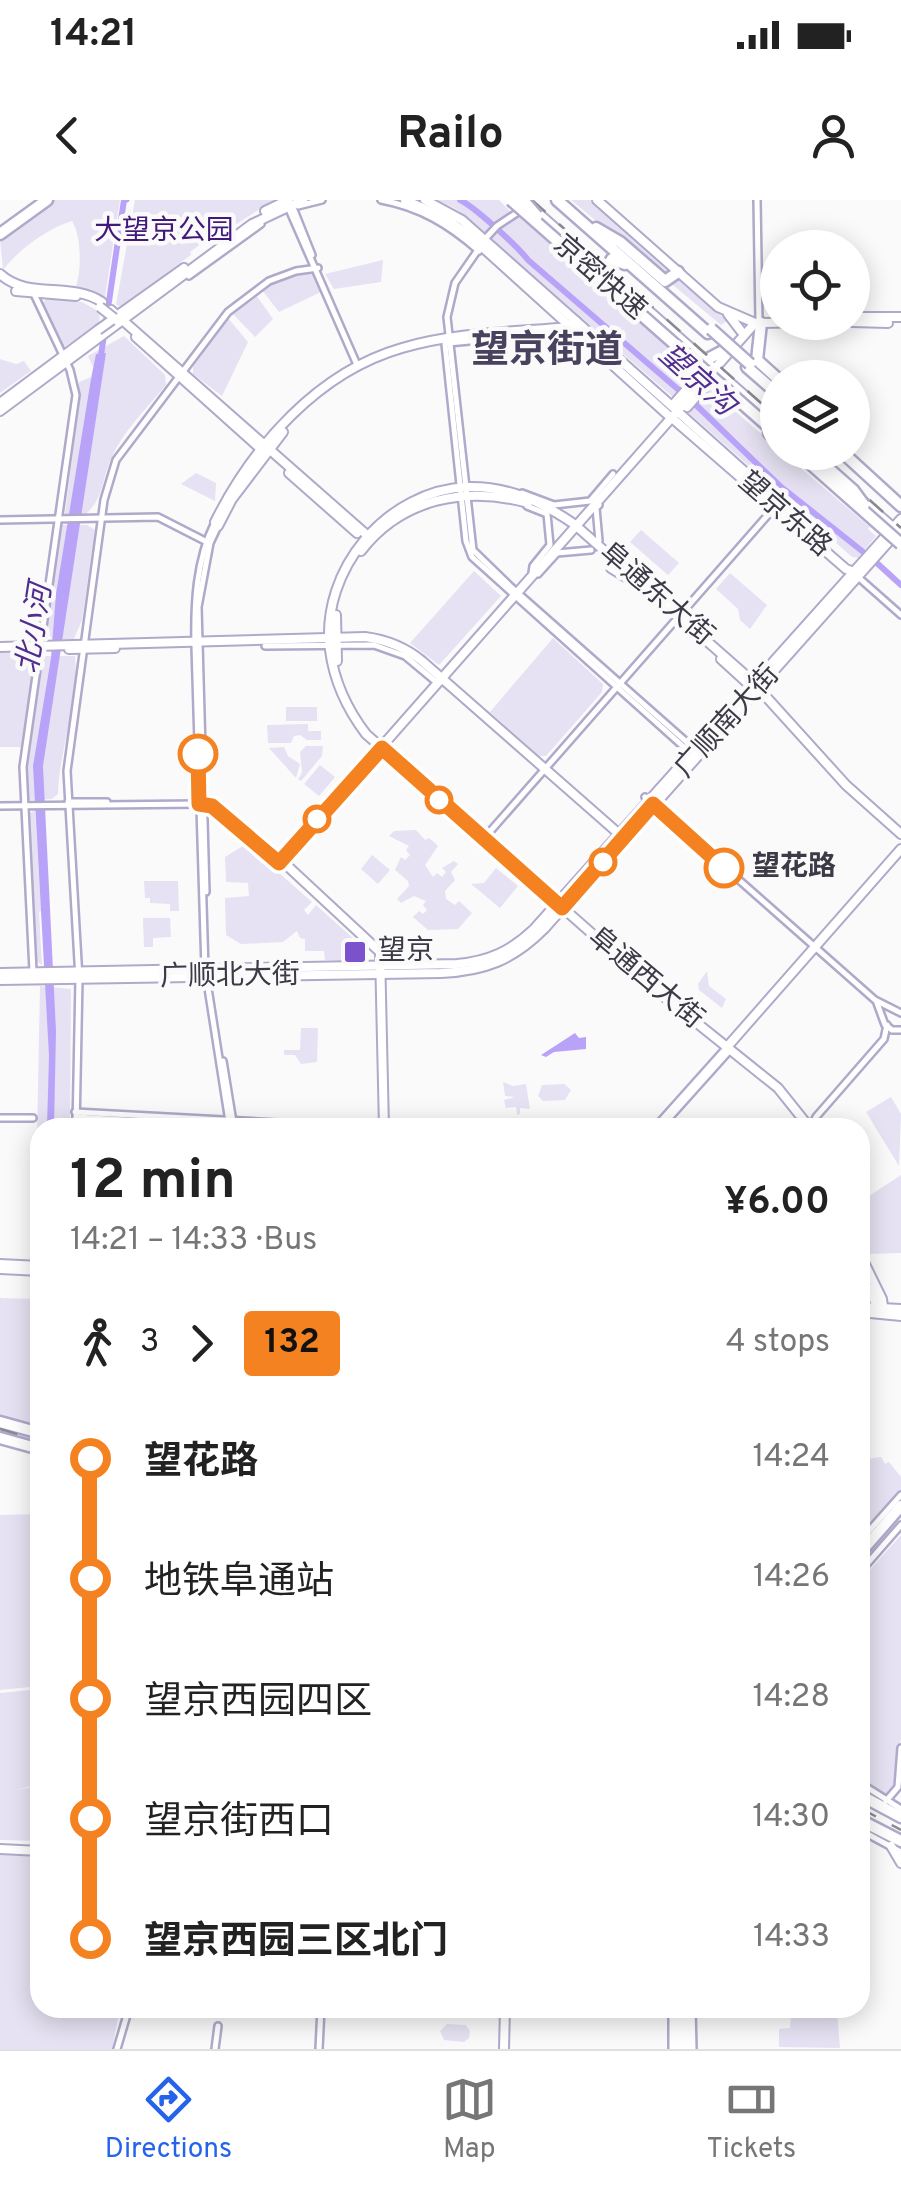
<!DOCTYPE html>
<html lang="en">
<head>
<meta charset="utf-8">
<style>
  :root { --surface:#fff; --page:#f2f2f2; --text:#222; --muted:#767676; --line:#e0e0e0; --accent:#2563eb }
  body { margin:0; font-family:Overpass,"Noto Sans SC",sans-serif; background:var(--page); color:var(--text); height:100vh; display:flex; flex-direction:column; font-size:38px; white-space:nowrap }
  * { box-sizing:border-box; margin:0 }
  p { font-size:32px; color:var(--muted) }
  .icon { flex:none; width:55px; height:55px; fill:none; stroke:currentColor; stroke-width:2; stroke-linecap:round; stroke-linejoin:round }
  .map { position:relative; flex:1; overflow:hidden }
  .side { position:absolute; left:30px; top:918px; width:840px; height:900px; display:flex; flex-direction:column; background:var(--surface); border-radius:30px; box-shadow:0 5px 25px #0003 }
  .side>* { flex:none }
  .badge { padding:0 20px; border-radius:8px; font-size:35px; line-height:65px }
  .controls { position:absolute; left:760px; top:30px; display:grid; gap:20px }
  .controls a { display:grid; place-items:center; width:110px; height:110px; border-radius:50%; background:var(--surface); box-shadow:0 5px 25px #0003; font-size:50px }
  .map>.badge { position:absolute; translate:-50% -50%; box-shadow:0 0 0 5px #fff }
  .legs { display:flex; align-items:center; gap:15px; height:110px; padding:0 40px; font-size:32px }
  .legs p { margin-inline-start:auto }
  .summary { display:flex; align-items:center; justify-content:space-between; height:170px; padding:0 40px }
  h1 { font-size:55px; font-weight:700; line-height:75px }
  ul { padding:0 40px; list-style:none }
  li { display:flex; align-items:center; gap:35px; height:120px; font-size:38px }
  li i { display:grid; place-items:center; width:15px; height:100%; margin:0 12px; background:currentColor }
  li i::after { content:''; width:25px; height:25px; margin:-12px; border:8px solid; border-radius:50%; background:var(--surface) }
  li p { margin-inline-start:auto }
  li:first-child i { background:linear-gradient(#0000 50%,currentColor 0) }
  li:last-child i { background:linear-gradient(currentColor 50%,#0000 0) }
  .status { display:flex; justify-content:space-between; align-items:center; height:70px; padding:0 50px; background:var(--surface); direction:ltr }
  .status svg { height:28px; fill:currentColor }
  header { display:flex; justify-content:space-between; align-items:center; height:130px; padding:0 40px; background:var(--surface); font-size:45px; font-weight:700 }
  .tab-bar { display:flex; justify-content:space-around; align-items:center; height:140px; border-top:2px solid var(--line); background:var(--surface); font-size:28px; color:var(--muted) }
  .tab-bar a { display:grid; justify-items:center; gap:5px }
  .tab-bar .on { color:var(--accent) }
  .map>svg:first-child { display:block }
</style>
</head>
<body>
<div class="status"><b>14:21</b><svg viewBox="0 0 49 12"><path d="M0 12V9h3v3zM5 12V6h3v6zM10 12V3h3v9zM15 12V0h3v12zM26 1h20v11H26zM47 4h2v5h-2z"/></svg></div>
<header><svg class="icon" aria-label="back" viewBox="0 0 24 24"><path d="M15 5l-7 7 7 7"/></svg>Railo<svg class="icon" aria-label="person" viewBox="0 0 24 24"><circle cx="12" cy="8" r="4"/><path d="M4 21q1-7 8-7t8 7"/></svg></header>
<div class="map">
<svg width="901" height="1849" viewBox="0 0 901 1849">
  <rect width="100%" height="100%" fill="#fafafa"/>
  <!-- green -->
  <g fill="#e6e2f3">
    <path d="M53,0H120L105,97L76,86C82,69 81,35 72,21C48,28 18,50 3,70L0,39Z"/>
    <path d="M135,0H274L224,32L221,29L190,52L191,55L120,106L116,105Z"/>
    <path d="M437,0H499L512,13L485,33L456,9Z"/>
    <path d="M571,0H590L727,121L721,125Z"/>
    <path d="M524,14L700,169L674,198L489,38L509,21Z"/>
    <path d="M383,60L381,82L334,89L325,74Z"/>
    <path d="M307,73L314,75L321,92L279,112L262,90L275,82Z"/>
    <path d="M256,95L273,119L255,137L233,114Z"/>
    <path d="M46,99L82,102L100,112L99,123L64,147L60,146L43,103Z"/>
    <path d="M228,118L248,142L222,196L193,174V167Z"/>
    <path d="M124,136L165,175L166,185C147,208 124,230 112,257C101,280 105,297 85,315L65,314L79,205V182L91,177L93,167L88,156Z"/>
    <path d="M0,159L16,164L24,161L31,171L0,193Z"/>
    <path d="M709,188L777,248L778,252L783,253L870,327L868,329L876,336L858,358L852,357L689,213V208Z"/>
    <path d="M196,273L216,283L215,301L181,284Z"/>
    <path d="M62,325H87L95,330L82,420L74,439H52L47,430Z"/>
    <path d="M641,330L679,363L668,375L630,342Z"/>
    <path d="M474,371L501,396L439,465L410,443Z"/>
    <path d="M730,373L767,405L750,429L740,420L738,409L716,389Z"/>
    <path d="M553,438L603,484L602,492L546,556H539L490,512Z"/>
    <path d="M29,452L36,457L23,547H0V453Z"/>
    <path d="M45,456H75C80,502 59,549 58,594L52,599L29,600C18,566 32,489 45,456Z"/>
    <rect x="286" y="507" width="31" height="14"/>
    <path d="M308,524V531H321V540H307L300,535L294,536L291,543H268L267,525Z"/>
    <path d="M306,546H323L322,556L301,581L298,579L302,573L300,552Z"/>
    <path d="M284,547L288,556L300,564L296,578L269,548Z"/>
    <path d="M320,565L335,577L319,596L304,584Z"/>
    <path d="M35,610L41,711L39,712L42,765L36,761L27,615Z"/>
    <path d="M416,630L425,640L429,638L438,646L425,665L433,677L437,673L442,677L446,672L442,668L454,661L458,664L451,672L455,680L445,691L446,699L455,705L459,701L472,713L458,729L428,730L413,717L419,711L423,714L427,710L423,705L426,701L414,696L401,703L397,699L409,686L408,681L395,670L401,657L405,660L410,655L406,650L409,646L389,636L394,631Z"/>
    <path d="M246,644L312,702L304,710L308,715L316,705L364,748L362,761L325,760L324,751H305V739L300,738L297,731L283,742L241,744L226,735L225,698L249,696L248,683L226,682L225,657Z"/>
    <path d="M372,655L390,670L378,684L361,669Z"/>
    <path d="M496,668L518,686L500,708L471,684L484,683Z"/>
    <path d="M178,681L179,711H170V704L150,703V698H145L144,681Z"/>
    <path d="M143,718H170L171,737L153,738V747H144Z"/>
    <path d="M707,771L709,786L726,799L722,808L699,790L698,784Z"/>
    <path d="M40,786L71,789L70,927L40,928V970L37,938Z"/>
    <path d="M301,828H318L317,862L301,864L295,855H284V850H300Z"/>
    <path d="M503,882L513,886L526,884L530,909L520,908V914L517,915L516,907L506,908L504,900L515,897L505,896Z"/>
    <path d="M564,884L571,890L565,900L543,901L538,896L542,885Z"/>
    <path d="M891,897L901,914L899,966L866,912Z"/>
    <path d="M901,975V1053L865,1054L860,1038V1002Z"/>
    <path d="M0,1098L34,1099V1117H40V1226L0,1215Z"/>
    <path d="M881,1257L885,1264L889,1262L901,1277V1291L860,1338V1260Z"/>
    <path d="M40,1314V1486L0,1490V1315Z"/>
    <path d="M901,1335V1539C895,1557 901,1584 886,1596L860,1578V1381Z"/>
    <path d="M40,1489V1584L15,1590L40,1586V1641L0,1640V1493Z"/>
    <path d="M0,1655H40V1808H120L112,1849H0Z"/>
    <path d="M795,1808H825L826,1812H837L840,1848L779,1847V1829L790,1828L791,1814L795,1813Z"/>
    <path d="M447,1824L466,1825L470,1831L469,1838L464,1842L444,1840L440,1831Z"/>
  </g>
  <!-- water -->
  <g fill="#b9a3f9">
    <path d="M106,153L43,566L56,831L54,927H47L49,856L33,566L51,458L56,394L90,185L96,154Z"/>
    <path d="M575,833L579,838L586,837V849L554,852L546,857L541,855Z"/>
  </g>
  <g fill="none" stroke-linecap="round" stroke-linejoin="round">
    <!-- canal -->
    <path stroke="#b9a3f9" stroke-width="5" d="M124,1L127,0"/>
    <!-- river -->
    <g stroke="#b9a3f9" stroke-width="6">
      <path d="M460,0C475,7 518,47 528,60L695,204L780,286L862,351"/>
      <path d="M100,162L124,0"/>
      <path d="M878,364L901,385"/>
    </g>
    <!-- minor casing -->
    <g stroke="#b0a9ca" stroke-width="10">
      <g id="minor">
        <path d="M381,0C420,7 449,25 479,51"/>
        <path d="M757,0L759,121"/>
        <path d="M292,5L312,55"/>
        <path d="M298,6L322,0"/>
        <path d="M288,7L358,167"/>
        <path d="M484,40L497,26L521,10"/>
        <path d="M480,47L455,83L447,117L473,350L510,386L690,545"/>
        <path d="M189,76L261,24"/>
        <path d="M448,138L445,144L466,341L472,357L686,549"/>
        <path d="M448,143L575,131L581,125"/>
        <path d="M522,293L554,305L590,301L613,274"/>
        <path d="M527,306L547,314L550,345L533,366L532,373"/>
        <path d="M0,320L158,317L205,341"/>
        <path d="M215,322C196,360 194,404 195,446L205,769L230,928"/>
        <path d="M599,341L596,308L599,305"/>
        <path d="M538,374L557,353L591,350"/>
        <path d="M858,377L901,415"/>
        <path d="M265,446L374,445L405,456L435,481"/>
        <path d="M645,597L875,800L901,813"/>
        <path d="M68,602H107"/>
        <path d="M0,606L200,604"/>
        <path d="M487,635L774,308"/>
        <path d="M206,692L198,407L210,343L218,326"/>
        <path d="M33,771L23,567L76,195L70,170L34,94"/>
        <path d="M877,803L885,825"/>
        <path d="M887,826L892,830H901"/>
        <path d="M223,861L234,928"/>
        <path d="M75,912L352,927L659,923L727,847"/>
        <path d="M76,917L233,927"/>
        <path d="M0,918H33"/>
        <path d="M76,928L79,779L67,571L104,300L116,260L228,112L269,81L296,71L318,68"/>
        <path d="M655,928L661,927L730,850"/>
        <path d="M811,928L816,917L884,839L887,825"/>
        <path d="M860,1341L901,1295"/>
        <path d="M860,1372L901,1325"/>
        <path d="M860,1583L901,1609"/>
        <path d="M886,1601L898,1587L901,1548"/>
        <path d="M860,1630L901,1652"/>
        <path d="M672,1808V1849"/>
        <path d="M692,1808L693,1849"/>
        <path d="M505,1813L672,1812"/>
        <path d="M117,1849L129,1808"/>
        <path d="M215,1849L218,1826"/>
        <path d="M319,1849L321,1808"/>
      </g>
    </g>
    <!-- major casing -->
    <g stroke="#b0a9ca" stroke-width="12">
      <g id="major">
        <path d="M405,0L445,18L470,36L668,215"/>
        <path d="M425,0L462,20L674,208"/>
        <path d="M597,0L718,107L755,123"/>
        <path d="M265,11L288,0"/>
        <path d="M536,11L777,224"/>
        <path d="M0,74C28,100 70,81 102,102"/>
        <path d="M16,91L76,96"/>
        <path d="M111,110L368,336"/>
        <path d="M728,114L741,131"/>
        <path d="M118,115L184,68"/>
        <path d="M852,117H901"/>
        <path d="M852,122L888,123"/>
        <path d="M136,137L263,251"/>
        <path d="M0,203L98,130"/>
        <path d="M672,206L701,173"/>
        <path d="M687,207L710,181"/>
        <path d="M0,211L252,24L303,0"/>
        <path d="M677,211L818,337"/>
        <path d="M672,218L846,369L854,372"/>
        <path d="M289,273L357,333"/>
        <path d="M864,302L895,329"/>
        <path d="M215,322C253,246 318,172 402,148C456,132 515,132 571,127L576,121"/>
        <path d="M218,326L232,299L283,232"/>
        <path d="M361,351C402,298 466,286 528,303"/>
        <path d="M611,368L634,382"/>
        <path d="M336,415L337,461"/>
        <path d="M0,447L365,437C388,440 405,447 422,461L618,633"/>
        <path d="M69,449L115,448"/>
        <path d="M721,459L755,490"/>
        <path d="M203,601L213,603L281,660L380,752L384,928"/>
        <path d="M455,608L550,691"/>
        <path d="M279,663L755,123L813,122"/>
        <path d="M0,773L457,764C489,761 511,751 534,729L901,319"/>
        <path d="M0,780L441,773C485,771 513,760 544,729L901,328"/>
        <path d="M727,847L901,649"/>
        <path d="M810,928L778,888L657,791L366,534C347,509 334,481 330,450C320,370 387,290 468,287C508,286 542,302 574,324L750,479L846,585L901,634"/>
        <path d="M860,1054L882,1099L884,1113"/>
        <path d="M0,1064L40,1066"/>
        <path d="M0,1069L40,1071"/>
        <path d="M870,1089L879,1113"/>
        <path d="M861,1107L901,1109"/>
        <path d="M860,1112L901,1116"/>
        <path d="M891,1646L901,1663"/>
        <path d="M0,1649L40,1651"/>
        <path d="M504,1849L505,1808"/>
      </g>
    </g>
    <!-- highway casing -->
    <g stroke="#b0a9ca" stroke-width="15">
      <g id="highway">
        <path d="M557,0L708,133"/>
        <path d="M596,28L620,42L665,81L678,72"/>
        <path d="M0,34L47,0"/>
        <path d="M604,71L612,59L625,64"/>
        <path d="M761,123L757,160L778,179"/>
        <path d="M704,161L725,150"/>
        <path d="M747,167L778,194"/>
        <path d="M776,223L778,224"/>
        <path d="M769,233L778,242"/>
        <path d="M790,252L792,254"/>
        <path d="M842,252L901,306"/>
        <path d="M0,1222L40,1233"/>
        <path d="M0,1238L40,1249"/>
        <path d="M860,1353L901,1306"/>
        <path d="M860,1595L901,1617"/>
        <path d="M860,1620L901,1641"/>
        <path d="M678,1808L679,1849"/>
        <path d="M686,1808L687,1849"/>
      </g>
    </g>
    <!-- minor -->
    <use href="#minor" stroke="#fff" stroke-width="5"/>
    <!-- major -->
    <use href="#major" stroke="#fff" stroke-width="8"/>
    <!-- highway -->
    <use href="#highway" stroke="#fff" stroke-width="10"/>
    <!-- rail -->
    <g stroke="#8a8890" stroke-width="2.5" stroke-dasharray="18 18" stroke-linecap="butt">
      <path d="M532,0L778,218"/>
      <path d="M816,252L901,328"/>
      <path d="M0,1229L40,1241"/>
      <path d="M860,1608L901,1630"/>
    </g>
    <!-- major-bridge casing -->
    <g stroke="#b0a9ca" stroke-width="12" stroke-linecap="butt">
      <g id="major-bridge">
        <path d="M100,107L114,118"/>
        <path d="M98,130L112,120"/>
      </g>
    </g>
    <!-- highway-bridge casing -->
    <g stroke="#b0a9ca" stroke-width="15" stroke-linecap="butt">
      <g id="highway-bridge">
        <path d="M511,0L778,235"/>
        <path d="M523,0L537,16"/>
        <path d="M711,129L750,164"/>
        <path d="M797,252L901,344"/>
        <path d="M810,252L853,290L864,305"/>
      </g>
    </g>
    <!-- major-bridge -->
    <use href="#major-bridge" stroke="#fff" stroke-width="8"/>
    <!-- highway-bridge -->
    <use href="#highway-bridge" stroke="#fff" stroke-width="10"/>
  </g>
  <g fill="none" stroke-linecap="round" stroke-linejoin="round">
    <!-- line-1 casing -->
    <g stroke="#fff" stroke-width="22">
      <path id="line-1" d="M198,554L199,604L212,606L279,663L382,548L562,708L653,604L724,668"/>
    </g>
    <!-- line-1 -->
    <use href="#line-1" stroke="#f58220" stroke-width="15"/>
  </g>
  <!-- markers -->
  <g fill="#fff" stroke="#f58220" stroke-width="5">
    <circle cx="198" cy="554" r="18"/>
    <circle cx="439" cy="600" r="12"/>
    <circle cx="317" cy="619" r="12"/>
    <circle cx="603" cy="662" r="12"/>
    <circle cx="724" cy="668" r="18"/>
  </g>
  <rect fill="#7b52cc" stroke="#fafafa" stroke-width="4" x="343" y="740" width="24" height="24" rx="5"/>
  <g text-anchor="middle" dominant-baseline="central" stroke-width="9" stroke-linejoin="round" paint-order="stroke">
    <!-- park labels -->
    <g font-size="28" fill="#40197a" stroke="#fafafa">
      <text x="164" y="32">大望京公园</text>
    </g>
    <!-- street labels -->
    <g font-size="28" fill="#3d3a48" stroke="#fafafa">
      <text transform="translate(599 78) rotate(41)">京密快速</text>
      <text transform="translate(784 315) rotate(41)">望京东路</text>
      <text transform="translate(656 395) rotate(41)">阜通东大街</text>
      <text transform="translate(728 522) rotate(-48)">广顺南大街</text>
      <text transform="translate(230 777) rotate(-1)">广顺北大街</text>
      <text transform="translate(645 779) rotate(40)">阜通西大街</text>
    </g>
    <!-- stop labels -->
    <g font-size="28" font-weight="bold" fill="#3d3a48" stroke="#fafafa" text-anchor="start">
      <text x="752" y="668">望花路</text>
    </g>
    <!-- poi labels -->
    <g font-size="28" fill="#3d3a48" stroke="#fafafa" text-anchor="start">
      <text x="378" y="752">望京</text>
    </g>
    <!-- water labels -->
    <g font-size="30" font-style="italic" fill="#502d8e" stroke="#fafafa">
      <text transform="translate(696 181) rotate(42)">望京沟</text>
      <text transform="translate(36 429) rotate(-81)">北小河</text>
    </g>
    <!-- district labels -->
    <g font-size="38" font-weight="bold" fill="#49425e" stroke="#fafafa">
      <text x="547" y="152">望京街道</text>
    </g>
  </g>
</svg>
<div class="controls">
<a><svg class="icon" aria-label="locate" viewBox="0 0 24 24"><circle cx="12" cy="12" r="6"/><path d="M12 2v4M12 18v4M2 12h4M18 12h4"/></svg></a>
<a><svg class="icon" aria-label="layers" viewBox="0 0 24 24"><path d="M12 4l9 5-9 5-9-5zM3 14l9 5 9-5"/></svg></a>
</div>
<section class="side">
<div class="summary"><div><h1>12 min</h1><p>14:21 – 14:33 · Bus</p></div><b>¥6.00</b></div>
<div class="legs"><svg class="icon" aria-label="walk" viewBox="0 0 24 24"><circle cx="13" cy="4" r="2"/><path d="M13 8l-2 6 4 7M11 14l-3 7M7 12l3-4h3l4 4"/></svg>3<svg class="icon" aria-label="forward" viewBox="0 0 24 24"><path d="M9 5l7 7-7 7"/></svg><b class="badge" style="background:#f58220;color:#111">132</b><p>4 stops</p></div>
<ul>
<li><i style="color:#f58220"></i><b>望花路</b><p>14:24</p></li>
<li><i style="color:#f58220"></i><span>地铁阜通站</span><p>14:26</p></li>
<li><i style="color:#f58220"></i><span>望京西园四区</span><p>14:28</p></li>
<li><i style="color:#f58220"></i><span>望京街西口</span><p>14:30</p></li>
<li><i style="color:#f58220"></i><b>望京西园三区北门</b><p>14:33</p></li>
</ul>
</section>
</div>
<nav class="tab-bar">
<a class="on"><svg class="icon" aria-label="directions" viewBox="0 0 24 24"><path d="M12 3l9 9-9 9-9-9zM9 14v-3h6M13 9l2 2-2 2"/></svg>Directions</a>
<a><svg class="icon" aria-label="map" viewBox="0 0 24 24"><path d="M3 6l6-2 6 2 6-2v14l-6 2-6-2-6 2zM9 4v14M15 6v14"/></svg>Map</a>
<a><svg class="icon" aria-label="tickets" viewBox="0 0 24 24"><path d="M3 7h18v10H3zM15 7v10"/></svg>Tickets</a>
</nav>
</body>
</html>
